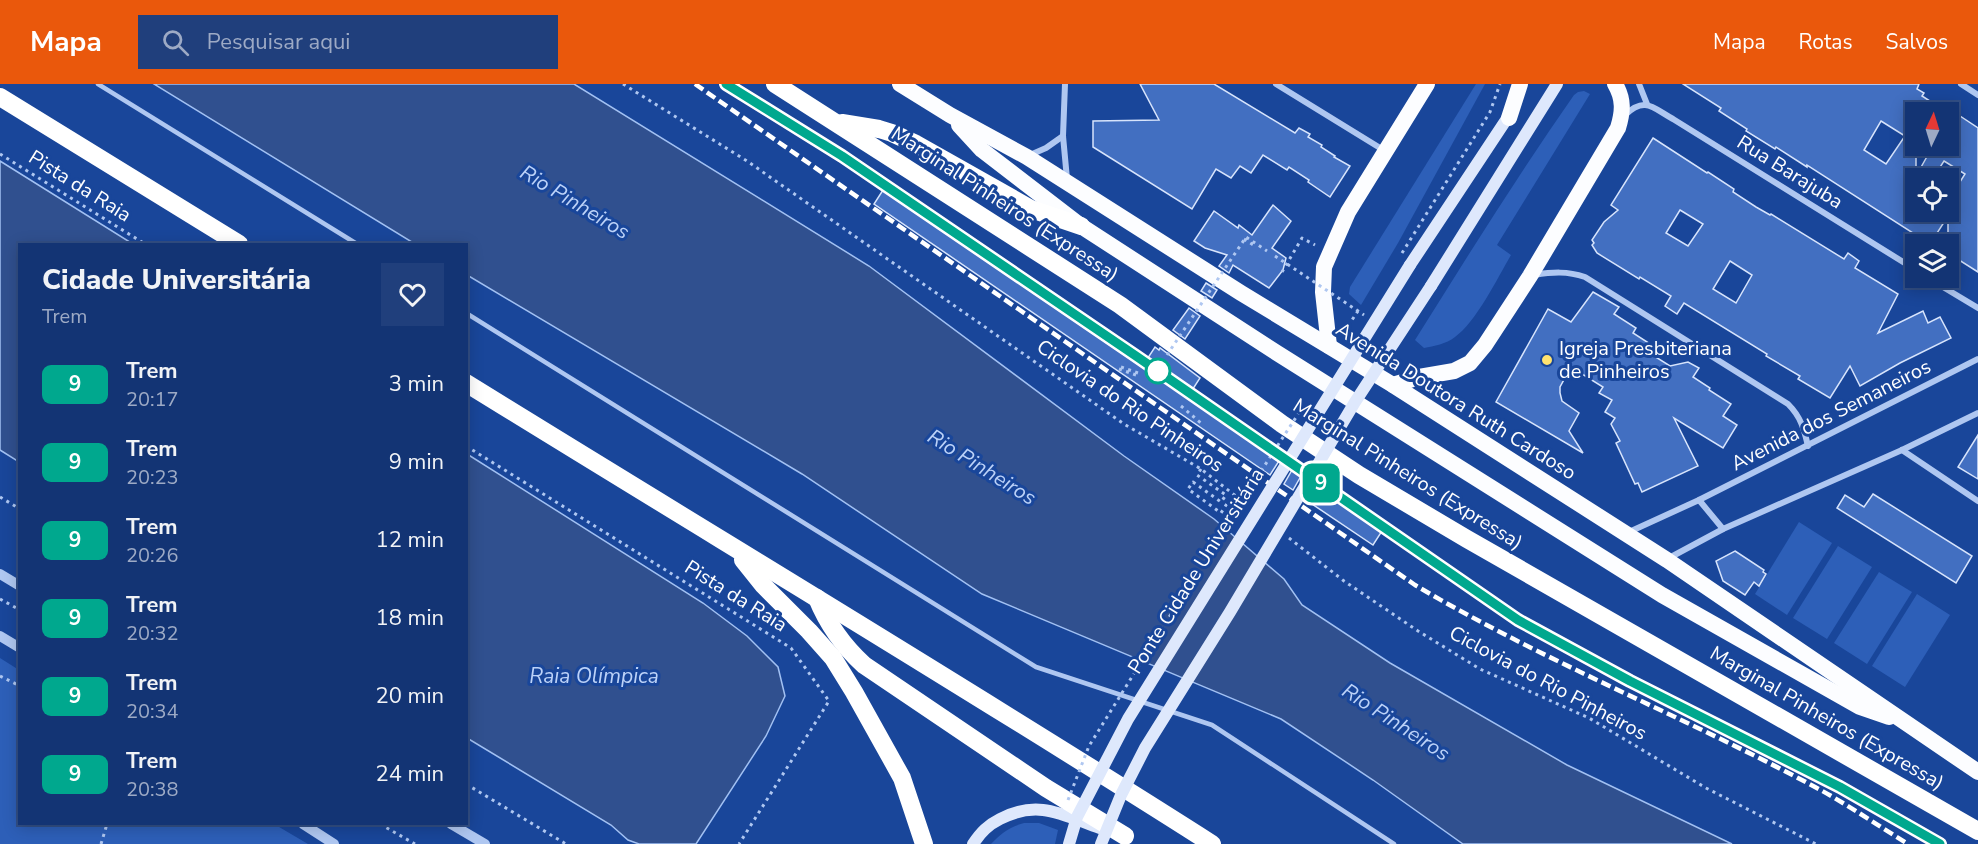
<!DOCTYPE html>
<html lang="pt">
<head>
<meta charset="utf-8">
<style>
  :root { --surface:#133474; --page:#203f7c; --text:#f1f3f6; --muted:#9daac5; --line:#324f86; --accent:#ea580c }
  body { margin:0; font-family:"Nunito Sans",sans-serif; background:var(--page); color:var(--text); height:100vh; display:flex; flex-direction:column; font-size:22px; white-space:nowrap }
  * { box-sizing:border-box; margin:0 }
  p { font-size:20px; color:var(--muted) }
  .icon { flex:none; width:33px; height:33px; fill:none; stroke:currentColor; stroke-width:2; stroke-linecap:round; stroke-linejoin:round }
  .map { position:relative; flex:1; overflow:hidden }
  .drawer { position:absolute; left:18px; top:159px; width:450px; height:582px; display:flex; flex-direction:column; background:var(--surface); border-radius:0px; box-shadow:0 3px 15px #0003,0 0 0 2px var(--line) }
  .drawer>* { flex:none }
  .badge { padding:0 12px; border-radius:9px; font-size:21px; line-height:39px }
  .needle { width:39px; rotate:4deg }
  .tools { position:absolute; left:1905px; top:18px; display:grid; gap:12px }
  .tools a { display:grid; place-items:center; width:54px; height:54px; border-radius:0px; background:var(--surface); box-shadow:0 3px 15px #0003,0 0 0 2px var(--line); font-size:30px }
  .map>.badge { position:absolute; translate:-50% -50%; box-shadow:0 0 0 3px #fff }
  .round { display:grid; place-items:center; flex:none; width:63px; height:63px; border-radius:0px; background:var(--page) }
  .summary { display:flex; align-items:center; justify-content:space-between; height:102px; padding:0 24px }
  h1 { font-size:28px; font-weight:800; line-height:45px }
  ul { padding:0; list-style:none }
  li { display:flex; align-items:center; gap:18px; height:78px; padding:0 24px }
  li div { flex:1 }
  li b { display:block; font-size:22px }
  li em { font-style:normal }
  li .badge { min-width:66px; font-weight:700; text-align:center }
  header { display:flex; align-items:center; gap:36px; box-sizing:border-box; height:84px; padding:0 30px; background:var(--accent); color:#fff }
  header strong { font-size:28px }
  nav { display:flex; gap:33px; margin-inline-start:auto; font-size:21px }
  .search { width:420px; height:54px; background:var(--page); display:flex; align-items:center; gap:15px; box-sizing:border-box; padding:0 21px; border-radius:0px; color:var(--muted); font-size:22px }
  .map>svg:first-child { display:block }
</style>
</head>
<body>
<header>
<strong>Mapa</strong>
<div class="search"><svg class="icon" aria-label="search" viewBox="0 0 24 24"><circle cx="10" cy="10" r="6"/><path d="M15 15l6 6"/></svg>Pesquisar aqui</div>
<nav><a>Mapa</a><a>Rotas</a><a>Salvos</a></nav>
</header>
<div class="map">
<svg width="1978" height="760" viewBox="0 0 1978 760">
  <rect width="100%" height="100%" fill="#19469a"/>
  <!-- green -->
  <g fill="#2d5fb8">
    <path d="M1476,0H1485L1398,159L1361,221L1349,210L1350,203Z"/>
    <path d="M1584,7L1590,10L1497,161L1511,171C1497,195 1476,238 1455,253C1446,260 1434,262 1424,264L1415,256C1467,173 1518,91 1574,11L1578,8Z"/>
    <path d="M1799,438L1832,459L1787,531L1755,510Z"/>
    <path d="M1838,462L1872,483L1827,555L1793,534Z"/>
    <path d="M1879,488L1912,508L1867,580L1834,559Z"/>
    <path d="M1917,510L1950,531L1905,603L1872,582Z"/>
    <path d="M0,574L19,586L20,740H274L308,760H0Z"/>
    <path d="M1024,739H1039L1058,746L1055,760H991C1001,749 1010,743 1024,739Z"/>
  </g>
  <!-- water -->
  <g fill="#30508f" stroke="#a2c1f3" stroke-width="1.5">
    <path d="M154,0H574L869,182L1124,372L1214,435L1284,495L1302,521L1390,579L1567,681L1732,760H1463L1373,696L1281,635L982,510L802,390L467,191L466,160H415Z"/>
    <path d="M0,77L133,160H20L19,378L0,366Z"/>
    <path d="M467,370L703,519L747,552L778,583L785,612L766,652L696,760H639L628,756L611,741L467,654Z"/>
  </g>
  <!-- building -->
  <g fill="#426fc1" stroke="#d7e4fc" stroke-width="1.5" fill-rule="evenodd">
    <path d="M1140,0H1214L1295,49L1299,44L1310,50L1308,53L1322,61L1321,63L1335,72L1334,73L1350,82L1330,113L1308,98L1309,96L1289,83L1287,86L1263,71L1251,89L1240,82L1231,94L1216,85L1192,125L1093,63V37L1159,36Z"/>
    <path d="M1683,0H1919L1917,5L1924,9L1922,12L1947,28H1916V92L1933,62H1948V29L1958,36L1960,32L1978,44V188L1948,169V132L1930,160L1807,81V83L1776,63L1775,65L1746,47L1747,45L1719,27L1721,24ZM1881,37L1905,52L1886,80L1864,66ZM1944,77L1965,90L1948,117V128H1916V94H1933Z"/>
    <path d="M1653,54L1707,89L1708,88L1734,105L1733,108L1756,123L1770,131L1771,130L1844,175L1848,169L1859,177L1855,184L1898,210L1878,249L1923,227L1928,239L1940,233L1951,254L1900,279L1860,302L1850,282L1830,314L1798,295L1800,292L1766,272L1767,270L1684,219L1677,230L1665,222L1671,212L1640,193L1639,195L1597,169L1592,161L1594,159L1592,156L1604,138L1618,126L1611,121ZM1680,126L1703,140L1688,162L1666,149ZM1730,177L1752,191L1736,219L1713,205Z"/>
    <path d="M883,106L1142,283L1155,263L1159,266L1160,264L1200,294L1187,314L1279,377L1270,391L874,120Z"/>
    <path d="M1273,121L1291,137L1272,164L1286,174L1283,186L1269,204L1233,181L1229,189L1219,182L1227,171L1205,164L1194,157L1214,127L1238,144L1239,141L1252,151Z"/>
    <path d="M1206,199L1217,206L1212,214L1201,207Z"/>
    <path d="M1593,208L1619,223L1614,230L1636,244L1633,249L1658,265L1654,272L1670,282L1688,278L1699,284L1693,293L1710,304L1709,306L1731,320L1723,332L1737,341L1723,364L1674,334L1698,382L1642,408L1638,399L1635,400L1616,359L1620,357L1611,340L1615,334L1605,328L1612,316L1599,309L1603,303L1571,283L1560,303V309L1562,317L1579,329L1569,347L1583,369L1496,318L1548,225L1571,238Z"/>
    <path d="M1189,224L1200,232L1185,255L1173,246Z"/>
    <path d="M1978,351V395L1958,383Z"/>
    <path d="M1292,386L1301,392L1293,406L1284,400Z"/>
    <path d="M1315,401L1382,447L1373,461L1306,416Z"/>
    <path d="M1873,410L1972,472L1956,499L1837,424L1845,411L1864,423Z"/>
    <path d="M1735,467L1764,486L1763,488L1766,490L1759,502L1754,498L1745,511L1723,497L1716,477Z"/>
  </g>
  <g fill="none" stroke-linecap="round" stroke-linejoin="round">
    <!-- path -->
    <g stroke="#afc7f1" stroke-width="3" stroke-dasharray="3 4.5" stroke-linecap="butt">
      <path d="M623,0L747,77L1124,340L1201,385L1246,420"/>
      <path d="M0,70L145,160"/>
      <path d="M1244,155L1255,162"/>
      <path d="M1282,188L1302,154L1315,161"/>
      <path d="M1344,248L1358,227"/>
      <path d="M1121,283L1138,289"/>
      <path d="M1119,285L1136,291"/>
      <path d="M1181,322L1202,340"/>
      <path d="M466,362L791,564L829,617L739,760"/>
      <path d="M1201,385L1197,391L1226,411L1221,418L1193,398L1188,405L1221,429L1228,418L1237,424"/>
      <path d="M0,413L20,425"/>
      <path d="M1289,454L1344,497L1418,547L1480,585L1589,634L1706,704L1816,760"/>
      <path d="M0,515L20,526"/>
      <path d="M0,592L20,602"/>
      <path d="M466,700L566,760"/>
      <path d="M380,740L415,760"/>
      <path d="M101,760L107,740"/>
    </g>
    <!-- service -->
    <g stroke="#afc7f1" stroke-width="4.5">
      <path d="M98,0L357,160"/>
      <path d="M466,229L1036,583L1212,641L1394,760"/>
    </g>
    <!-- minor -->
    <g stroke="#afc7f1" stroke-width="6">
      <path d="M1065,0L1063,52L1067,95"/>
      <path d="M1276,0L1385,67"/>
      <path d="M1639,0L1647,20"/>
      <path d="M1961,0L1978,11"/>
      <path d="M1625,31C1645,12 1653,24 1673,35L1916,186"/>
      <path d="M1030,71L1046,64L1063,52"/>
      <path d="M1534,191C1553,188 1567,187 1585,193L1788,320C1801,333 1804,345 1808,362"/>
      <path d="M1928,194L1978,224"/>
      <path d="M1902,366L1978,417"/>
      <path d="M1699,416L1723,445"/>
      <path d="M1629,448L1699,416L1978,275"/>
      <path d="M1669,474L1723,445L1902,366L1978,329"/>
    </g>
    <!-- tertiary -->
    <g stroke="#afc7f1" stroke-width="10">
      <path d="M0,490L20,502"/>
      <path d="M0,552L20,564"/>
      <path d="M303,740L334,760"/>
      <path d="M451,740L485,760"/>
    </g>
    <!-- secondary -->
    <g stroke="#dee8fc" stroke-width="12">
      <path d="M1410,181L1512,27"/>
      <path d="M1431,202L1557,0"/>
      <path d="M973,760C981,748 988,741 1000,735C1038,715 1063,731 1100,744"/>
    </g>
    <!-- trunk -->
    <g stroke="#fcfdff" stroke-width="16">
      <path d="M900,0L950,31L1027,73L1241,209L1393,301L1667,476L1978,688"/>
      <path d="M1509,34L1520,0"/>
      <path d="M959,41L982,66L1081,142L1277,269L1662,511L1860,623L1889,633"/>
      <path d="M1329,262L1323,208L1324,183L1348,128L1427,0"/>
      <path d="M1393,301L1419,293L1454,287L1470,279L1485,261L1530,192L1618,44C1623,28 1624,15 1615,0"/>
    </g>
    <!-- motorway -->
    <g stroke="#fff" stroke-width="18">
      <path d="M775,0L1120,221L1282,340L1359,391L1467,455L1978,747"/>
      <path d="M0,13L239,160"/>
      <path d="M842,39L879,45L892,49L916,60L1031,125L1081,142"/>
      <path d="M466,299C715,453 966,603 1212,760"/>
      <path d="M743,476L763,501L809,547L833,574L854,608L902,694L924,760"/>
      <path d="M817,514C828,541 842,561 864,581L1046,704L1125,752"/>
    </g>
    <!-- rail -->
    <g stroke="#fff" stroke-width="4.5" stroke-dasharray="10 4.5" stroke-linecap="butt">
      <path d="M695,0L1415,501C1543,577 1683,632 1815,703C1847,720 1877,741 1908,760"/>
      <path d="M726,0L842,72L1136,272L1518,536L1630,597L1841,703L1939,760"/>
    </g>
    <!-- path-bridge -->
    <g stroke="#afc7f1" stroke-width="3" stroke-dasharray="3 4.5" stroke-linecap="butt">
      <path d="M1402,169L1490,28L1500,0"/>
      <path d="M1275,172L1364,231"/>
      <path d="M1167,271L1246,153L1267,167"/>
      <path d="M1068,716L1089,662L1237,424L1304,321"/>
    </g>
    <!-- secondary-bridge -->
    <g stroke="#dee8fc" stroke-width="12">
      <path d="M1069,760L1077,733L1128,635L1410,181"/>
      <path d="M1101,760L1121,711L1145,664L1230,528L1355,318L1431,202"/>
    </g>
  </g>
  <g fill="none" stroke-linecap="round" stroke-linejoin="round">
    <!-- line casing -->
    <g stroke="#fff" stroke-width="14">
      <path id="line" d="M726,0L842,72L1136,272L1518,536L1630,597L1840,703L1940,760"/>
    </g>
    <!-- line -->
    <use href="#line" stroke="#00a88e" stroke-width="9"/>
  </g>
  <!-- markers -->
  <circle fill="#ffe26f" stroke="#19469a" stroke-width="2" cx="1547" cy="276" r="6"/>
  <circle fill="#fff" stroke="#00a88e" stroke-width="3" cx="1158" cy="287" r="12"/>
  <g text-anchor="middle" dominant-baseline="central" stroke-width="6" stroke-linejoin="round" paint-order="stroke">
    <!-- street labels -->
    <g font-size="20" fill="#fff" stroke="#19469a">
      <text transform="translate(1790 88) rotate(32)">Rua Barajuba</text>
      <text transform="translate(80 102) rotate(32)">Pista da Raia</text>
      <text transform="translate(1005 120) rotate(33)">Marginal Pinheiros (Expressa)</text>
      <text transform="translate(1456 317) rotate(32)">Avenida Doutora Ruth Cardoso</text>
      <text transform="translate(1130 322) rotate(34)">Ciclovia do Rio Pinheiros</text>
      <text transform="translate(1831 331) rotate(-27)">Avenida dos Semaneiros</text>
      <text transform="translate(1408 390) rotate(32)">Marginal Pinheiros (Expressa)</text>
      <text transform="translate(1196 487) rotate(-58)">Ponte Cidade Universitária</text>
      <text transform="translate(736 512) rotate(32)">Pista da Raia</text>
      <text transform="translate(1548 599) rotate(28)">Ciclovia do Rio Pinheiros</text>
      <text transform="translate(1827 634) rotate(30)">Marginal Pinheiros (Expressa)</text>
    </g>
    <!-- poi labels -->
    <g font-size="20" fill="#fff" stroke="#19469a" text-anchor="start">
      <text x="1559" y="264">Igreja Presbiteriana<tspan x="1559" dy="23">de Pinheiros</tspan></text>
    </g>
    <!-- water labels -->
    <g font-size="21" font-style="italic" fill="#bcd2f8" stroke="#19469a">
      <text transform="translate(575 118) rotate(31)">Rio Pinheiros</text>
      <text transform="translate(982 383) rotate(32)">Rio Pinheiros</text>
      <text x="594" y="592">Raia Olímpica</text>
      <text transform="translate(1396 638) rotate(33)">Rio Pinheiros</text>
    </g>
  </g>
</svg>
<div class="tools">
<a><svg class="needle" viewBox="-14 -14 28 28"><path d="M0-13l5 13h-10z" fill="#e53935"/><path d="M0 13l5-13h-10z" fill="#9daac5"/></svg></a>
<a><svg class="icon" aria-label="locate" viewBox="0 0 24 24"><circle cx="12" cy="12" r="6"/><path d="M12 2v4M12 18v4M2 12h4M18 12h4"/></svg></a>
<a><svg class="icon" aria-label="layers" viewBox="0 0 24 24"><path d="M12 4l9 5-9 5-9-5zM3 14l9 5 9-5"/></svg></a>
</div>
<b class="badge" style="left:1321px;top:399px;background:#00a88e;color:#fff">9</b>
<section class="drawer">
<div class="summary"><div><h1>Cidade Universitária</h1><p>Trem</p></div><a class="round"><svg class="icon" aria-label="heart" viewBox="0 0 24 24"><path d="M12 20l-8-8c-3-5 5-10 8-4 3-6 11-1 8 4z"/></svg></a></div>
<ul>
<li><span class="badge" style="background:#00a88e;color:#fff">9</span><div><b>Trem</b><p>20:17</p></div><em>3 min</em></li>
<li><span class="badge" style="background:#00a88e;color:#fff">9</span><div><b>Trem</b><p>20:23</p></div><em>9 min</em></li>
<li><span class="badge" style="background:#00a88e;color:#fff">9</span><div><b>Trem</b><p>20:26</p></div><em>12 min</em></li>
<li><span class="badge" style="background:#00a88e;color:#fff">9</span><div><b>Trem</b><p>20:32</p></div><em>18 min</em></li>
<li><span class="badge" style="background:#00a88e;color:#fff">9</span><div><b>Trem</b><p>20:34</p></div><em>20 min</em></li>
<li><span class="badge" style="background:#00a88e;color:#fff">9</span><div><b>Trem</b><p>20:38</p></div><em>24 min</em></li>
</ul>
</section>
</div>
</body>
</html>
